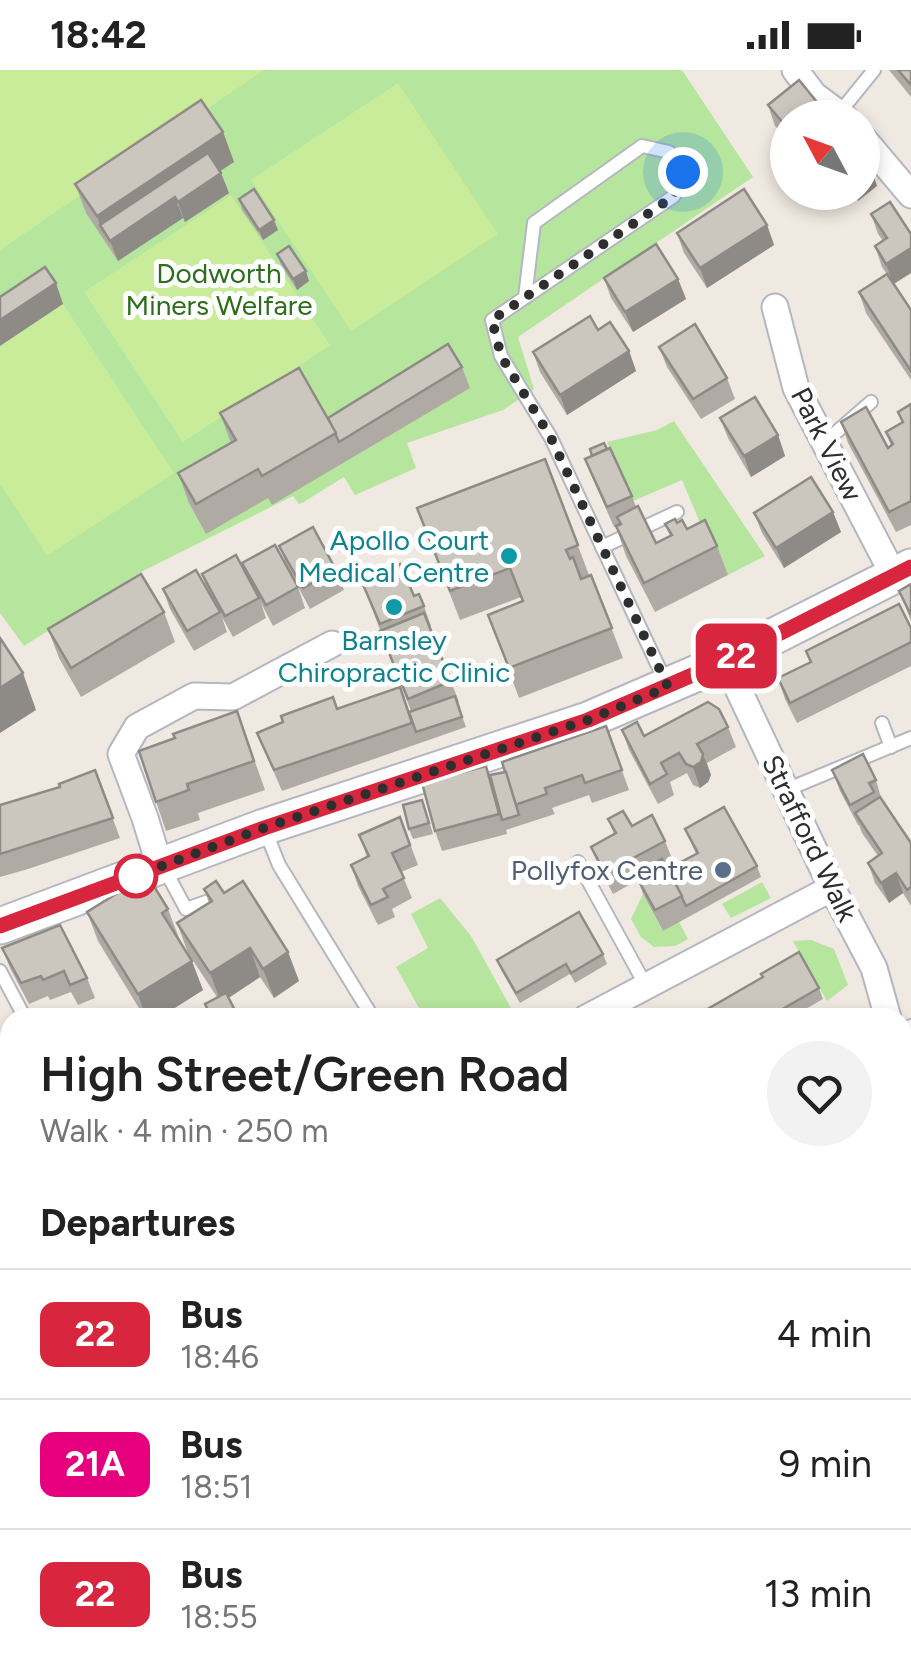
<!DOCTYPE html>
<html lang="en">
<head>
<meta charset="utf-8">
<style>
  :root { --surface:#fff; --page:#f2f2f2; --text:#222; --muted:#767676; --line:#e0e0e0 }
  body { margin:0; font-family:Figtree,sans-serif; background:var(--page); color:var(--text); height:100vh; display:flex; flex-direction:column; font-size:38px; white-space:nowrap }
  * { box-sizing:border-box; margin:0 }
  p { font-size:32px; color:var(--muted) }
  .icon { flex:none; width:55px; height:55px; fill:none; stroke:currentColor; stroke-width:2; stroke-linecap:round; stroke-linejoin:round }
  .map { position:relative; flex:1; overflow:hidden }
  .drawer { position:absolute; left:0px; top:938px; width:912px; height:672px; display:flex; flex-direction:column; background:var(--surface); border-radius:30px 30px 0 0; box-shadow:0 5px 15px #0003 }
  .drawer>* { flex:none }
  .badge { padding:0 20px; border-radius:15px; font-size:35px; line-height:65px }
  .needle { width:65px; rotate:311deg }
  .fabs { position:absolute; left:770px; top:30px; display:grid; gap:20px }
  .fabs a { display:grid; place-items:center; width:110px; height:110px; border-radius:50%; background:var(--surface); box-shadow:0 5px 15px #0003; font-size:50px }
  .you { position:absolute; width:50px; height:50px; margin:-25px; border:8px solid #fff; border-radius:50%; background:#1a73e8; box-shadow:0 0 0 15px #1a73e833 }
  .map>.badge { position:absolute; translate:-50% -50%; box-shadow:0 0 0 5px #fff }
  h2 { padding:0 40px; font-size:38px; line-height:90px }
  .round { display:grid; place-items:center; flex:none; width:105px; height:105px; border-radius:52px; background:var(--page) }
  .head { display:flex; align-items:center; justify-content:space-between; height:170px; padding:0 40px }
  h1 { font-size:48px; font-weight:600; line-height:75px }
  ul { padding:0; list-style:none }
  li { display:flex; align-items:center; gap:30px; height:130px; padding:0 40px; border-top:2px solid var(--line) }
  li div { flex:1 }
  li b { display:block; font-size:38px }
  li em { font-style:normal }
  li .badge { min-width:110px; font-weight:700; text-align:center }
  .status { display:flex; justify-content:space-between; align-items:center; height:70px; padding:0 50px; background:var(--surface); direction:ltr }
  .status svg { height:28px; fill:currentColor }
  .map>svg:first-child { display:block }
</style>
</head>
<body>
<div class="status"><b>18:42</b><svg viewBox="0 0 49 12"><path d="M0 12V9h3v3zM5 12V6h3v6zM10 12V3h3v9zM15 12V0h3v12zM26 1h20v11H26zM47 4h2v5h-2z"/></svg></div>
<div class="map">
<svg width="911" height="1608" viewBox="0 0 911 1608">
  <rect width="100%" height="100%" fill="#efe9e1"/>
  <!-- green -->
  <g fill="#b6e59e">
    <path d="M0,0H682L753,107L518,267L534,319L503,340L407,373L416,398L355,425L344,407L302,433L299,434L293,426L141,502L24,576L0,543Z"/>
    <path d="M674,351L765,486L728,505L715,479L706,467L682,410L633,431L607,372L657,360Z"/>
    <path d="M762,812L771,828L731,848L722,834Z"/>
    <path d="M643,824L662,860L679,852L688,869L675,876L654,877L641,867L631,849Z"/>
    <path d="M440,828L471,866L516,947H424L396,897L428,878L411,844Z"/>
    <path d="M811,870L834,879L848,915L827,931L793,871Z"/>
    <path d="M10,1086V1319L0,1324V1090Z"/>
    <path d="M299,1600H610L615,1608H283Z"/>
  </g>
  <!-- pitch -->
  <g fill="#c9ec9a">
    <path d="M0,0H264L0,180Z"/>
    <path d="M398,13L498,164L351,261L251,110Z"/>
    <path d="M231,125L330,275L183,372L84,222Z"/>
    <path d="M63,234L174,403L47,486L0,414V276Z"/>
  </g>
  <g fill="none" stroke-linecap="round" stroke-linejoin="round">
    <!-- lane casing -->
    <g stroke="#b4b7c1" stroke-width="16">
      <g id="lane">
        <path d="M840,42L874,0"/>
        <path d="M525,227L534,153L642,76L669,82L683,102L674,126L492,250L501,286L551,368L667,615"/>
        <path d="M825,372L871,332"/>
        <path d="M602,477L677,442"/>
        <path d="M882,653L891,677"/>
        <path d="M786,720L911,668"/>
        <path d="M265,760L279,795L373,948"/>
        <path d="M578,792L646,916"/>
        <path d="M164,798L186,839L209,831"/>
        <path d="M0,901L25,948"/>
        <path d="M902,960L911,956"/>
      </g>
    </g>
    <!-- street casing -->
    <g stroke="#b4b7c1" stroke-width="29">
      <g id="street">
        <path d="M795,0L814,25L845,48"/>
        <path d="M862,67L911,125"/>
        <path d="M775,237L796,318L894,506"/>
        <path d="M725,591L832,818L874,898L888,948"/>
        <path d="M160,797L145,748L121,684L137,657L194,626L233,627L332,574"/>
        <path d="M586,948L832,818"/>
        <path d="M902,1068H911"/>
        <path d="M902,1259L911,1276"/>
        <path d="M902,1548L911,1550"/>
        <path d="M909,1608L911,1602"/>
      </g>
    </g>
    <!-- secondary casing -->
    <g stroke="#b4b7c1" stroke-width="39">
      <g id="secondary">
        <path d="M0,856L264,757L588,650L725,591L911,497"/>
        <path d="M0,1478L10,1497"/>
        <path d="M59,1600L63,1608"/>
      </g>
    </g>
    <!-- lane -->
    <use href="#lane" stroke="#fff" stroke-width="12"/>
    <!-- street -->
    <use href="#street" stroke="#fff" stroke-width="25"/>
    <!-- secondary -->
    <use href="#secondary" stroke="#fff" stroke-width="35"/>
  </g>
  <!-- wall -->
  <g fill="#afaba4">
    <path d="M889,0H911V27Z"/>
    <path d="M768,35L788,48V70L775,56Z"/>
    <path d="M223,62L234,92L220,101L229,123L185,152L183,148L118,191L86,143L75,114Z"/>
    <path d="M239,129L278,160L263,170L242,140Z"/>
    <path d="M871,144L911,164V203L894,214L911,240V310L866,243L859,222L887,204L882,197L875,176L883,171L878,164Z"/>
    <path d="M767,155L774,175L707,218L684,183L677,163Z"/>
    <path d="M277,184L309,211L297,220L281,195Z"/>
    <path d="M604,208L678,209L686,229L633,262L611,228Z"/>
    <path d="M598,260L629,281L636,301L567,345L540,302L533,282Z"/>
    <path d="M659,277L727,308L735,329L701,349L667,297Z"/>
    <path d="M462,297L470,318L272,435L268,428L206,464L189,433L178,403L231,373L220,343L328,348Z"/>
    <path d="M911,334V455L896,462L848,373L841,352L888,378L891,376L886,362L902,352L898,342Z"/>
    <path d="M720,348L778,365L785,386L751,407L728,368Z"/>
    <path d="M545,389L589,505L581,508V509L591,505L623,588L519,628L488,545L523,532L521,527L460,550L428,467Z"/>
    <path d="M585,389L632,426L636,437L656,473L670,466L665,454L677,453L717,476L728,505L655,542L626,486L616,457H614L593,409Z"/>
    <path d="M833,442L841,462L784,498L762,463L754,443Z"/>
    <path d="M279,476L336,500L344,520L310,539L287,496Z"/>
    <path d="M242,493L298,517L305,538L273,556L261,533L266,548L233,567L222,547L227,562L194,581L170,539L163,519L208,522L202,504L247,507Z"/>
    <path d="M361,510L414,526L424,536L431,556L430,557L459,632H457L466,657L282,721L257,663L338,639L411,641Z"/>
    <path d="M911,514V551L899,521Z"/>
    <path d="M164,542L175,572L81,627L59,588L48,559Z"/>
    <path d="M911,558V596L797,653L785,629L778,608L810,592L806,581Z"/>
    <path d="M237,641L265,720L198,743L200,750L166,761L139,681L175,668Z"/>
    <path d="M606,656L629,720L592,733L589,725L552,738L555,744L506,760L507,764L442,781L435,761L486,696L490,705L505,702Z"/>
    <path d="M728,657L736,677L707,693L711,705L708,712L700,718L693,715L687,703L670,712L674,725L658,734L629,680L622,660L644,666Z"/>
    <path d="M95,700L120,768L28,799L0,807V735L60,717Z"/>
    <path d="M832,700L876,710L882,731L911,773V836L903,823L889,833L875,813L868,793L878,786L862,763L859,755H858L840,721Z"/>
    <path d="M426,740L433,764L413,769L409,759Z"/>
    <path d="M400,747L418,795L401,802L412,828L392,839L395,847L378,855L358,816L351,795L367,787L359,765Z"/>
    <path d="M608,749L632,756L665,771L673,791L666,795L668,799L696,784L685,759L757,796L761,807L663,861L643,824L638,810L613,824L599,797L591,777L614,764Z"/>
    <path d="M204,819L224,823L288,882L299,911L274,928L260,907L228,928L238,948H210L205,934L217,927L188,883L177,853L209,833Z"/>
    <path d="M168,839L179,868L203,920L159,948H145L98,871L87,842Z"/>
    <path d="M2,878L87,908L95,928L78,935L71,922L50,930L48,926L29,934L10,898Z"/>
    <path d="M603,884L607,894L575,913L570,904L520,933L501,900L497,890Z"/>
    <path d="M761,904L819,918L823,929L790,948H692L762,908Z"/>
    <path d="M10,972V1060L0,1064V976Z"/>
    <path d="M0,1576L13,1600L14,1608H0Z"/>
    <path d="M623,1600H695L681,1608H627Z"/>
  </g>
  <!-- shaded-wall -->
  <g fill="#8e8b86">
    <path d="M223,62L234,92L176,130L183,148L118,191L110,171L100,155L107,176L97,146Z"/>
    <path d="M870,95L877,116L858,131L855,122H862V101Z"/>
    <path d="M221,103L229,123L185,152L178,132Z"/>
    <path d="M274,150L278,160L263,170L259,160Z"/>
    <path d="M767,155L774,175L707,218L700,198Z"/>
    <path d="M911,178V203L893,214L886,194Z"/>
    <path d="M306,201L309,211L297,220L293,209Z"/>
    <path d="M678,209L686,229L633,262L625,242Z"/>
    <path d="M56,213L63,234L0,276V250Z"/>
    <path d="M629,281L636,301L567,345L560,325Z"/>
    <path d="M778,365L785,386L751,407L744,386Z"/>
    <path d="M833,442L841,462L784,498L776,478Z"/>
    <path d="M23,603L36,640L0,663V618Z"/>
    <path d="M703,684L711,705L708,712L700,718L693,697Z"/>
    <path d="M896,803L903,823L889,833L881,813Z"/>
    <path d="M250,878L260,907L221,933L210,903Z"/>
    <path d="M288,882L299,911L274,928L263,899Z"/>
    <path d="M192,891L203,920L159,948H146L138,924Z"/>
    <path d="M7,1583L10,1591V1600L1,1589Z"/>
    <path d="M739,1600H748L749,1608H737Z"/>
    <path d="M797,1600H801L804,1608H795Z"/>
  </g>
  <!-- building -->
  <g fill="#cbc7bf" stroke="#8e8b86" stroke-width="2.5">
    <path d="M898,0H911V15Z"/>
    <path d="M799,10L830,48H788V59L768,35Z"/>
    <path d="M201,30L223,62L97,146L75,114Z"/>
    <path d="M208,83L221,103L178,132L175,127L110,171L100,155Z"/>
    <path d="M862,87L870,95L862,101Z"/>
    <path d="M254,119L274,150L259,160L239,129Z"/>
    <path d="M744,119L767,155L700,198L677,163Z"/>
    <path d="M890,132L911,164V178L886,194L875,176L887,168L871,144Z"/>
    <path d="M656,174L678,209L625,242L604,208Z"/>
    <path d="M289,176L306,201L293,209L277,184Z"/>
    <path d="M45,197L56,213L0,250V227Z"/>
    <path d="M887,204L911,240V301L859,222Z"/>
    <path d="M590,246L598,260L610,252L629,281L560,325L533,282Z"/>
    <path d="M695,254L727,308L693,329L659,277Z"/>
    <path d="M448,274L462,297L339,372L328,348Z"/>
    <path d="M299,298L336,363L262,406L258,399L196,434L178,403L236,370L220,343Z"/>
    <path d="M755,327L778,365L744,386L720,348Z"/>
    <path d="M911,334V431L889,442L841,352L866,337L888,378L893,374L886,362L903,352L898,342Z"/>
    <path d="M604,373L607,379L592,386L590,379Z"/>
    <path d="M610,378L632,426L607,437L585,389Z"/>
    <path d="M545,389L578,475L566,480L570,489L573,487L581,509L591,505L612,558L509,598L488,545L523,531L510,498L450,521L417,438Z"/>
    <path d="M811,407L833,442L776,478L754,443Z"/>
    <path d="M638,436L656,473L672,465L665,454L675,449L677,453L682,450L687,459L705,450L717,476L644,513L616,456L621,454L617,447Z"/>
    <path d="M313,457L336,500L303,518L279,476Z"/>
    <path d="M275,475L298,517L266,535L242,493Z"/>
    <path d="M236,485L259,528L225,546L202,504Z"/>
    <path d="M400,494L414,526L419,524L424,536L380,554L361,510Z"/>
    <path d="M196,500L220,542L187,561L163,519Z"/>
    <path d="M141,504L164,542L71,598L48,559Z"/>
    <path d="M911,514V545L899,521Z"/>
    <path d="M899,534L911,558V572L790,633L778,608L811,592L806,581Z"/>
    <path d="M424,543L451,611L408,629L380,561Z"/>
    <path d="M0,568L23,603L0,618Z"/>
    <path d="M400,617L412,653L274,700L257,663L283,652L281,646L333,627L337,639Z"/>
    <path d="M455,626L462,647L416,662L409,642Z"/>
    <path d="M708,632L719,639L728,657L697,674L703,684L701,692L693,697L686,694L679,683L661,693L667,704L650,714L622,660L637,652L644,666Z"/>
    <path d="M237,641L254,691L187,714L189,720L156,732L139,681L175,668L173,664Z"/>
    <path d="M606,656L622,700L585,713L582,705L545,718L547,724L515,735L502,692Z"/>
    <path d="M863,684L876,710L869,713L874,722L850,735L832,700Z"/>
    <path d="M486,696L499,744L435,761L422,713Z"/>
    <path d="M95,700L113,748L0,784V735L60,717L59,714Z"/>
    <path d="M506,702L519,745L502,750L490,705Z"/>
    <path d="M880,727L911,773V817L907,820L896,803L881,813L868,793L882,783L855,743Z"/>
    <path d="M422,730L429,753L409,759L403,735Z"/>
    <path d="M724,737L757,796L686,836L668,799L698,783L685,759Z"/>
    <path d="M623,741L632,756L652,745L665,771L605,803L591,777L616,763L608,749Z"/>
    <path d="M400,747L410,775L392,783L404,808L383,819L388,827L371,835L351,795L369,786L359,765Z"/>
    <path d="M662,789L682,826L655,840L635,804Z"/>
    <path d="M147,805L168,839L162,843L192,891L138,924L87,842Z"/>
    <path d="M216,811L224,823L243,811L288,882L263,899L250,878L210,903L177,853L212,831L204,819Z"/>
    <path d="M579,842L603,884L571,903L566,894L516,923L497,890Z"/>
    <path d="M60,855L87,908L70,915L64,901L43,910L41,906L21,913L2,878Z"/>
    <path d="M799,882L819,918L781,940L783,943L776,948H692L763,907L761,904Z"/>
    <path d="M226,923L238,946L235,948H212L205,934Z"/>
    <path d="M10,972V1026L0,1031V976Z"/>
    <path d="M0,1576L7,1583L1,1589L10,1600L0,1604Z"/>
    <path d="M626,1600H652L637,1608H631Z"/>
    <path d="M696,1600H739L737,1608H694Z"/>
    <path d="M755,1600H797L795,1608H753Z"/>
    <path d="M829,1601L847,1606L846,1608H827Z"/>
  </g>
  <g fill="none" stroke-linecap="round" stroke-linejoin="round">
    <!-- line casing -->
    <g stroke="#fff" stroke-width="22">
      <path id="line" d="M0,856L264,758L588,650L725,591L911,497"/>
    </g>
    <!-- line -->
    <use href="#line" stroke="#d7263d" stroke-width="15"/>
    <!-- walk -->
    <path stroke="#2e2e2e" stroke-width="10" stroke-dasharray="0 18" d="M136,806L132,807L264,758L588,650L668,617L551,368L501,286L492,250L674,126L683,102"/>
  </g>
  <!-- markers -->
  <g fill="#0f9aa8" stroke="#fff" stroke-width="4">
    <circle cx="509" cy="486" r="10"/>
    <circle cx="394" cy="537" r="10"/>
  </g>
  <circle fill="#5c6f8a" stroke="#fff" stroke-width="4" cx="723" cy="800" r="10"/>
  <circle fill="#fff" stroke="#d7263d" stroke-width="5" cx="136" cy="806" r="20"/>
  <g text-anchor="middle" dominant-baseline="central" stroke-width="10" stroke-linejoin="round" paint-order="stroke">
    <!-- park labels -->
    <g font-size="28" fill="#2c6e1b" stroke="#fff">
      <text x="219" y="203">Dodworth<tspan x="219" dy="32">Miners Welfare</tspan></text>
    </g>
    <!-- street labels -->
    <g font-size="28" fill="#2e2e2e" stroke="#fff">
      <text transform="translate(827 374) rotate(63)">Park View</text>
      <text transform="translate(810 768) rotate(64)">Strafford Walk</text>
    </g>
    <!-- culture labels -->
    <g font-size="28" fill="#0d838f" stroke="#fff" text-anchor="end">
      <text x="489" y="470">Apollo Court<tspan x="489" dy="32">Medical Centre</tspan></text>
      <text x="394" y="570" text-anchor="middle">Barnsley<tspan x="394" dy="32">Chiropractic Clinic</tspan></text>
    </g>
    <!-- service labels -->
    <g font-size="28" fill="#4e5e75" stroke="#fff" text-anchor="end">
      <text x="703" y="800">Pollyfox Centre</text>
    </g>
  </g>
</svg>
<div class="fabs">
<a><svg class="needle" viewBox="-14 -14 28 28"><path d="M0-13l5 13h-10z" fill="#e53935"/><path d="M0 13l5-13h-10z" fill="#767676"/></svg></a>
</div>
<div class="you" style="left:683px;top:102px"></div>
<b class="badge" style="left:736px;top:586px;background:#d7263d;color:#fff">22</b>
<section class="drawer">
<div class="head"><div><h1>High Street/Green Road</h1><p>Walk · 4 min · 250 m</p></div><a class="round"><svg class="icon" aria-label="heart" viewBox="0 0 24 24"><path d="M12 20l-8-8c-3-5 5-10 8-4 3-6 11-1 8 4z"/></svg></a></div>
<h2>Departures</h2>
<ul>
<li><span class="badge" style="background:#d7263d;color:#fff">22</span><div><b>Bus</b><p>18:46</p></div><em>4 min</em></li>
<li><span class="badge" style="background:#e6007e;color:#fff">21A</span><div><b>Bus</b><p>18:51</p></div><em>9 min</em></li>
<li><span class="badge" style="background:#d7263d;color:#fff">22</span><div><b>Bus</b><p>18:55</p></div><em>13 min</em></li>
</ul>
</section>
</div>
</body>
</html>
